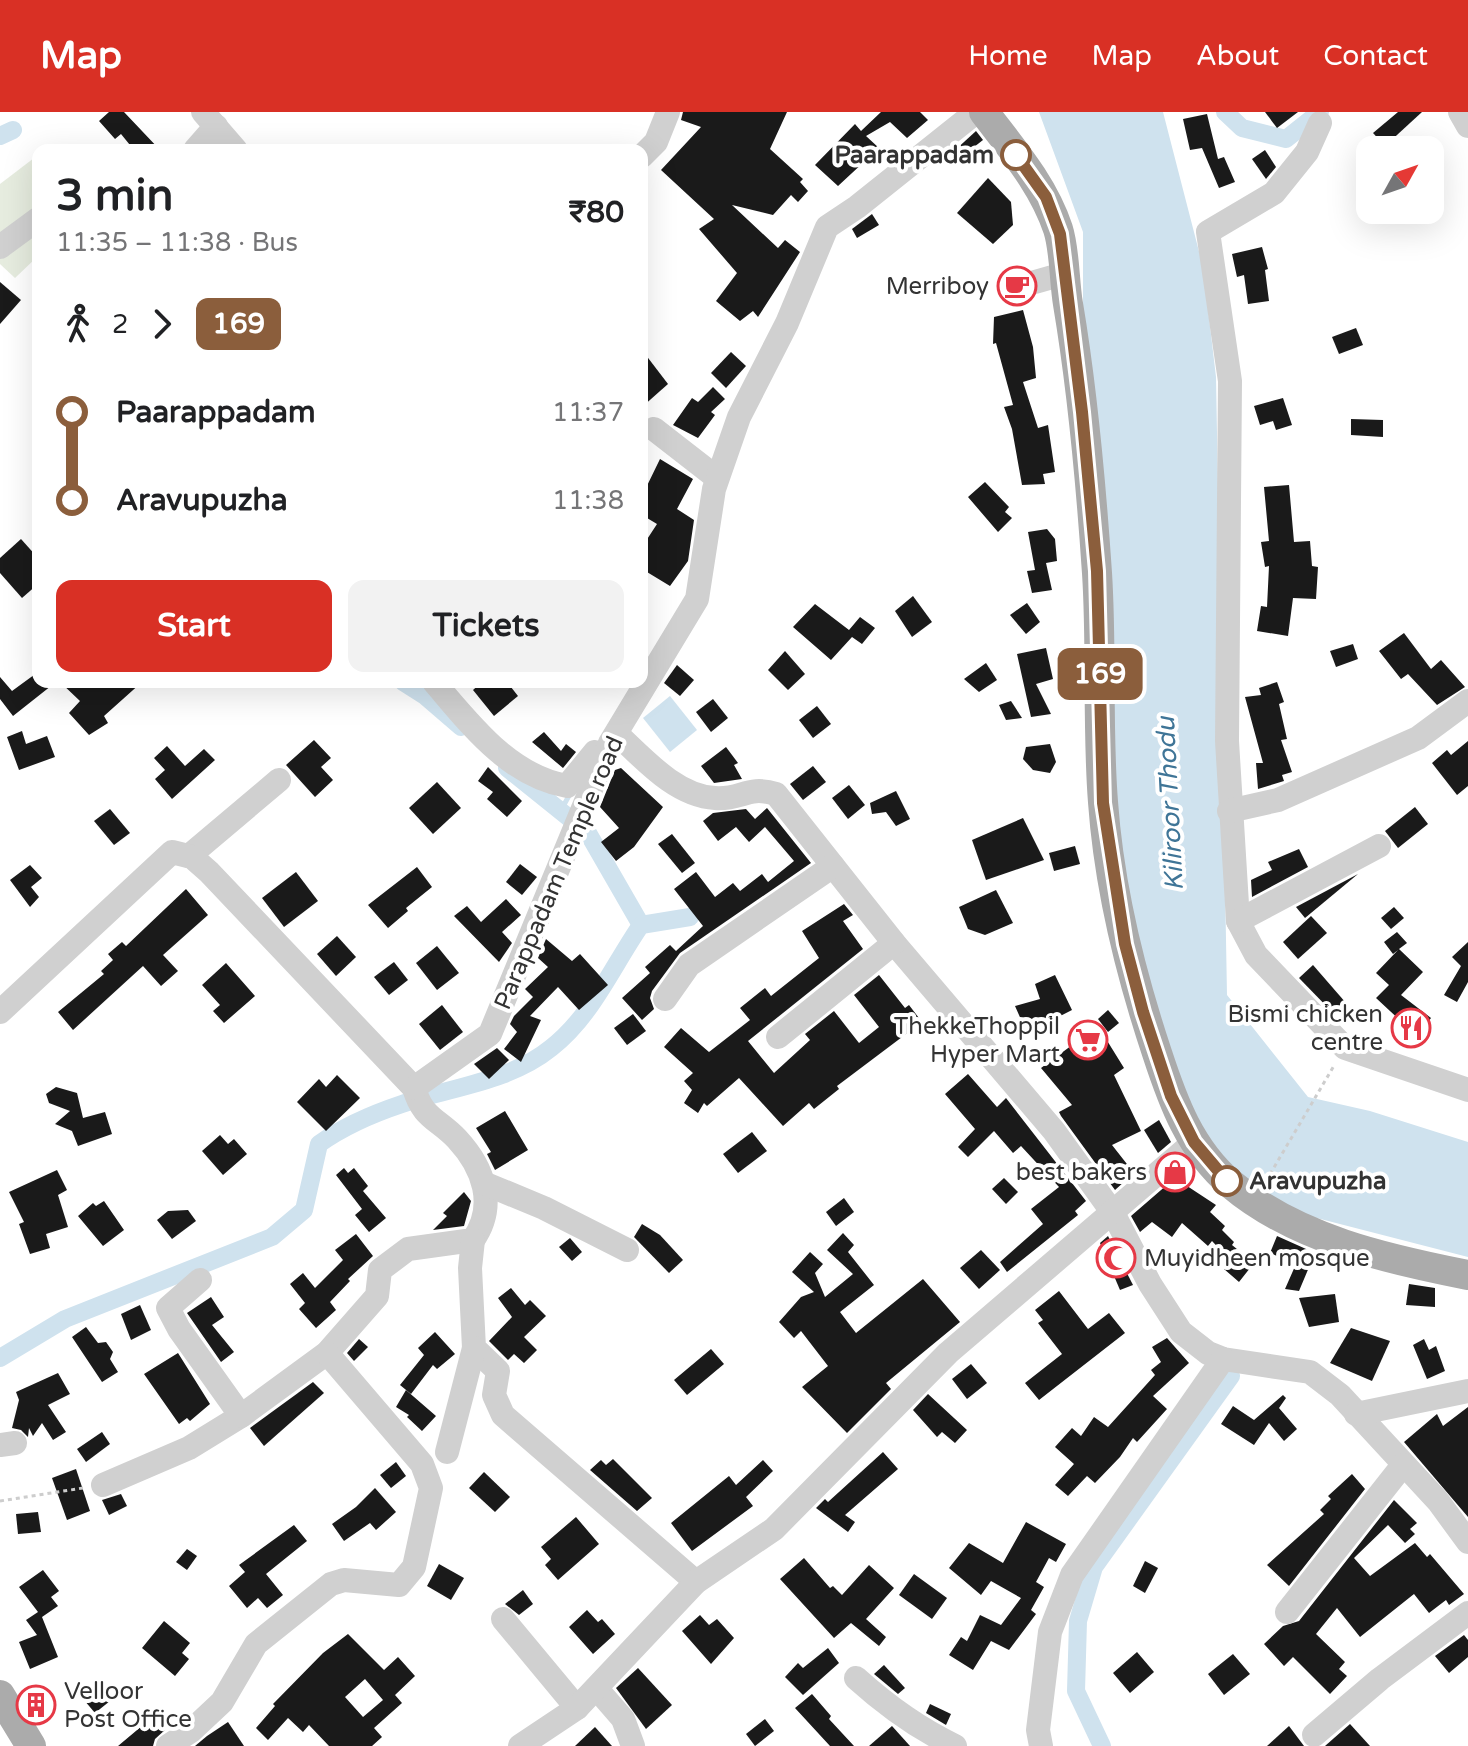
<!DOCTYPE html>
<html lang="en">
<head>
<meta charset="utf-8">
<style>
  :root { --surface:#fff; --page:#f2f2f2; --text:#202124; --muted:#757577; --accent:#d93025 }
  body { margin:0; font-family:"Varela Round",sans-serif; background:var(--page); color:var(--text); height:100vh; display:flex; flex-direction:column; font-size:30px; white-space:nowrap }
  * { box-sizing:border-box; margin:0 }
  p { font-size:26px; color:var(--muted) }
  .icon { flex:none; width:44px; height:44px; fill:none; stroke:currentColor; stroke-width:2; stroke-linecap:round; stroke-linejoin:round }
  .map { position:relative; flex:1; overflow:hidden }
  .panel { position:absolute; left:32px; top:32px; width:616px; height:544px; display:flex; flex-direction:column; background:var(--surface); border-radius:16px; box-shadow:0 8px 32px #0002 }
  .panel>* { flex:none }
  .badge { padding:0 16px; border-radius:12px; font-size:28px; line-height:52px }
  .needle { width:52px; rotate:50deg }
  .controls { position:absolute; left:1356px; top:24px; display:grid; gap:16px }
  .controls a { display:grid; place-items:center; width:88px; height:88px; border-radius:16px; background:var(--surface); box-shadow:0 8px 32px #0002; font-size:40px }
  .map>.badge { position:absolute; translate:-50% -50%; box-shadow:0 0 0 4px #fff }
  .legs { display:flex; align-items:center; gap:12px; height:88px; padding:0 24px; font-size:26px }
  .legs p { margin-inline-start:auto }
  .overview { display:flex; align-items:center; justify-content:space-between; height:136px; padding:0 24px }
  h1 { font-size:44px; font-weight:700; line-height:60px }
  .action { display:flex; gap:16px; margin-top:auto; padding:16px 24px }
  .action a { flex:1; height:92px; border-radius:16px; background:var(--accent); color:#fff; font-size:32px; font-weight:700; line-height:92px; text-align:center }
  .action a+a { background:var(--page); color:var(--text) }
  ul { padding:0 24px; list-style:none }
  li { display:flex; align-items:center; gap:28px; height:88px; font-size:30px }
  li i { display:grid; place-items:center; width:12px; height:100%; margin:0 10px; background:currentColor }
  li i::after { content:''; width:20px; height:20px; margin:-10px; border:6px solid; border-radius:50%; background:var(--surface) }
  li p { margin-inline-start:auto }
  li:first-child i { background:linear-gradient(#0000 50%,currentColor 0) }
  li:last-child i { background:linear-gradient(currentColor 50%,#0000 0) }
  header { display:flex; align-items:center; gap:48px; box-sizing:border-box; height:112px; padding:0 40px; background:var(--accent); color:#fff }
  header strong { font-size:38px }
  nav { display:flex; gap:44px; margin-inline-start:auto; font-size:28px }
  .map>svg:first-child { display:block }
</style>
</head>
<body>
<header>
<strong>Map</strong>
<nav><a>Home</a><a>Map</a><a>About</a><a>Contact</a></nav>
</header>
<div class="map">
<svg width="1468" height="1634" viewBox="0 0 1468 1634">
  <rect width="100%" height="100%" fill="#fff"/>
  <!-- green -->
  <path fill="#e6ecdf" d="M38,43V144L15,166L0,152V72Z"/>
  <!-- water -->
  <g fill="#cfe2ee">
    <path d="M1039,0H1163L1203,155L1216,265L1227,883L1308,985L1370,999L1468,1030V1145L1270,1094L1209,1046L1181,989L1123,773L1083,250V120Z"/>
    <path d="M670,584L697,618L670,640L643,606Z"/>
  </g>
  <g fill="none" stroke-linecap="round" stroke-linejoin="round">
    <!-- stream -->
    <path stroke="#cfe2ee" stroke-width="5" d="M560,700L571,680"/>
    <!-- canal -->
    <g stroke="#cfe2ee" stroke-width="18">
      <path d="M1225,0L1242,16L1286,27L1320,0"/>
      <path d="M0,24L13,18"/>
      <path d="M403,570L425,584L461,615"/>
      <path d="M507,656L588,721L641,813"/>
      <path d="M0,1246L65,1207L272,1125L304,1098L319,1032C344,1014 372,1002 402,992C451,975 509,970 551,936C592,904 612,855 641,813L690,805"/>
      <path d="M1102,1634L1076,1579L1078,1509L1094,1455L1231,1264"/>
    </g>
  </g>
  <!-- building -->
  <g fill="#1a1a1a" fill-rule="evenodd">
    <path d="M109,0H124L160,38H134L121,22L115,27L99,9Z"/>
    <path d="M683,0H787L770,37L803,67L800,70L808,79L798,90L791,83L773,103L732,93L778,136L785,128L800,140L758,205L753,199L740,209L716,189L737,161L699,117L714,107L661,58L701,15L681,8Z"/>
    <path d="M881,0H920L928,8L907,26L890,10L866,24L879,36L838,74L815,53L855,12L861,19Z"/>
    <path d="M1265,0H1298L1277,16Z"/>
    <path d="M1398,0H1422L1385,34L1373,21Z"/>
    <path d="M1207,2L1218,47L1224,45L1235,70L1219,76L1202,36L1190,38L1183,7Z"/>
    <path d="M976,19L983,28L956,49L941,51Z"/>
    <path d="M1265,38L1276,55L1266,67L1252,47Z"/>
    <path d="M988,66L1011,90L1013,113L993,132L957,101Z"/>
    <path d="M872,102L879,113L857,126L852,117Z"/>
    <path d="M1262,135L1268,157L1265,158L1269,189L1248,192L1244,163L1237,165L1232,142Z"/>
    <path d="M1023,160L1020,173L1026,184L1011,186L1008,164Z"/>
    <path d="M0,170L21,188L0,212Z"/>
    <path d="M1023,198L1033,235L1036,266L1023,270L1038,316L1048,313L1055,360L1043,362L1045,372L1022,373L1012,317L1004,295L1013,293L996,231L993,232L994,205Z"/>
    <path d="M1356,216L1363,233L1339,242L1332,225Z"/>
    <path d="M642,238L668,272L642,295Z"/>
    <path d="M731,240L746,254L726,276L711,261Z"/>
    <path d="M713,275L725,287L711,300L715,303L698,326L673,313L692,286L698,290Z"/>
    <path d="M1283,286L1292,313L1276,318L1273,309L1260,313L1254,294Z"/>
    <path d="M1351,307L1383,308V325L1351,323Z"/>
    <path d="M660,347L693,367L677,397L694,408L688,449L670,474L642,457V435L657,412L642,403V384Z"/>
    <path d="M985,370L1009,395L1005,400L1012,406L998,420L968,385Z"/>
    <path d="M1289,373L1294,430L1310,429L1312,454L1318,455L1316,487L1293,486L1288,524L1257,519L1261,494L1267,495L1269,454L1265,455L1261,430L1269,429L1264,375Z"/>
    <path d="M1047,417L1055,427L1057,449L1046,451L1052,478L1032,481L1027,459L1035,458L1028,420Z"/>
    <path d="M21,427L38,446V472L22,486L0,461V446Z"/>
    <path d="M913,484L932,510L912,525L895,499Z"/>
    <path d="M1027,491L1040,510L1026,522L1010,503Z"/>
    <path d="M815,492L849,518L860,505L875,516L862,532L852,525L831,548L793,515Z"/>
    <path d="M1404,521L1431,557L1441,548L1465,575L1437,593L1408,562L1401,567L1379,539Z"/>
    <path d="M1353,532L1358,547L1336,555L1330,539Z"/>
    <path d="M1046,536L1053,567L1036,572L1051,602L1031,605L1017,542Z"/>
    <path d="M785,539L805,562L788,578L768,558Z"/>
    <path d="M986,551L997,568L979,580L964,567Z"/>
    <path d="M677,553L694,568L680,584L664,571Z"/>
    <path d="M38,560V570H56L13,604L0,587V565L12,579Z"/>
    <path d="M60,570H142L104,604L108,611L89,623L69,601L80,589Z"/>
    <path d="M482,570H507L518,584L494,604L473,578Z"/>
    <path d="M1277,570L1284,590L1279,592L1287,627L1281,628L1292,660L1282,663L1284,669L1258,677L1256,651H1263L1245,585L1261,583L1259,576Z"/>
    <path d="M713,587L728,606L711,620L696,600Z"/>
    <path d="M1011,589L1022,606L1006,608L999,593Z"/>
    <path d="M817,594L831,612L813,626L799,608Z"/>
    <path d="M22,619L26,632L47,624L55,645L19,658L7,625Z"/>
    <path d="M544,620L561,639L566,632L576,640L563,656L532,630Z"/>
    <path d="M314,628L331,646L321,655L333,668L315,685L286,653Z"/>
    <path d="M1468,629V674L1457,683L1432,651L1447,638L1451,643Z"/>
    <path d="M1050,632L1056,650L1050,661L1033,658L1023,647L1026,635Z"/>
    <path d="M167,634L185,654L204,637L215,648L172,687L155,667L165,658L154,646Z"/>
    <path d="M726,635L738,651L734,653L742,667L714,671L701,654Z"/>
    <path d="M813,654L826,670L803,688L790,672Z"/>
    <path d="M488,655L522,689L507,705L487,687L493,680L478,669Z"/>
    <path d="M621,656L663,695L634,735L616,749L601,730L619,716L600,695L615,658Z"/>
    <path d="M437,670L461,696L433,722L409,696Z"/>
    <path d="M849,673L865,693L848,707L832,686Z"/>
    <path d="M896,679L910,707L896,714L886,700L872,702L870,691Z"/>
    <path d="M1415,695L1428,712L1398,736L1385,719Z"/>
    <path d="M767,696L811,751L680,841L652,879L650,886L654,897L642,908L622,886L650,861L645,855L670,833L676,839L703,814L674,777L696,760L715,785L733,771L740,779L762,762L768,770L794,749L765,715L749,730L736,715L718,729L703,709L713,701L746,697L755,707Z"/>
    <path d="M110,697L130,721L114,733L94,709Z"/>
    <path d="M1023,706L1044,748L986,768L972,728Z"/>
    <path d="M672,722L695,751L682,761L658,732Z"/>
    <path d="M1075,734L1080,752L1054,759L1049,741Z"/>
    <path d="M1299,737L1308,755L1252,785L1251,768L1272,758L1268,750Z"/>
    <path d="M520,752L537,765L522,783L506,770Z"/>
    <path d="M30,753L42,766L31,775L39,785L30,795L10,768Z"/>
    <path d="M417,755L432,775L406,796L408,799L388,816L368,793Z"/>
    <path d="M296,760L318,789L284,815L262,786Z"/>
    <path d="M1358,762L1305,806L1296,795Z"/>
    <path d="M186,777L208,803L163,843L178,859L161,874L143,854L73,918L58,900L104,862L101,859L113,848L108,842L122,830L126,834Z"/>
    <path d="M996,778L1013,811L985,823L968,817L959,795Z"/>
    <path d="M506,787L521,803L502,820L512,831L499,850L454,804L467,794L481,810Z"/>
    <path d="M844,792L853,803L843,809L863,837L748,929L774,961L810,928L805,922L834,899L859,931L879,915L854,883L879,863L905,896L909,893L922,910L837,974L839,977L814,997L809,991L783,1014L739,966L707,994L704,991L698,1001L684,991L692,978L684,969L693,961L664,935L681,916L709,940L750,908L740,896L765,876L771,884L819,846L802,819Z"/>
    <path d="M1394,795L1404,806L1391,817L1381,806Z"/>
    <path d="M1311,804L1327,821L1298,847L1283,830Z"/>
    <path d="M1397,820L1407,831L1399,837L1423,860L1401,883L1431,906L1409,936L1394,925L1404,912L1376,886L1389,873L1376,861L1398,838L1393,842L1384,830Z"/>
    <path d="M337,824L356,845L336,864L317,842Z"/>
    <path d="M546,827L572,849L580,842L608,873L579,898L558,875L530,904L541,908L521,950L504,937L517,920L510,912L514,904L533,885L525,877L548,855L538,846Z"/>
    <path d="M1468,830V870L1457,890L1444,883L1461,854L1452,845Z"/>
    <path d="M437,834L459,861L437,878L416,851Z"/>
    <path d="M394,850L408,868L389,883L374,865Z"/>
    <path d="M226,851L255,884L224,911L213,899L220,893L202,873Z"/>
    <path d="M1313,853L1346,891L1334,902L1299,866Z"/>
    <path d="M1055,863L1072,898L1027,921L1015,894L1040,887L1035,872Z"/>
    <path d="M442,893L463,920L440,938L419,912Z"/>
    <path d="M1108,898L1119,911L1108,920L1098,907Z"/>
    <path d="M633,902L646,919L627,933L614,916Z"/>
    <path d="M1098,914L1124,956L1114,963L1141,1019L1112,1033L1134,1061L1115,1078L1061,1004L1059,1000L1072,993L1041,956Z"/>
    <path d="M497,936L509,948L489,967L474,952Z"/>
    <path d="M968,962L997,995L1006,986L1086,1089L1075,1099L1078,1103L1007,1160L1000,1150L1043,1112L1031,1097L1059,1075L1021,1034L1013,1041L994,1019L968,1045L958,1035L975,1017L945,982Z"/>
    <path d="M337,963L360,986L326,1019L297,990L319,967L326,975Z"/>
    <path d="M56,975L77,981L83,1006L105,1000L112,1022L78,1034L72,1019L55,1012L70,999L49,991L46,982Z"/>
    <path d="M505,999L528,1038L495,1058L487,1042L491,1040L476,1016Z"/>
    <path d="M1159,1008L1171,1030L1158,1041L1144,1018Z"/>
    <path d="M752,1020L767,1039L738,1061L723,1042Z"/>
    <path d="M220,1023L228,1032L234,1027L247,1042L223,1063L202,1039Z"/>
    <path d="M344,1056L348,1061L354,1056L368,1074L363,1079L386,1106L369,1120L355,1103L362,1097L336,1063Z"/>
    <path d="M57,1058L67,1078L58,1083L68,1115L46,1122L50,1136L30,1142L19,1112L24,1110L9,1080Z"/>
    <path d="M1183,1059L1188,1064L1181,1070L1216,1093L1210,1100L1225,1114L1222,1118L1234,1130L1232,1133L1254,1151L1239,1170L1224,1157L1230,1148L1212,1129L1208,1134L1182,1111L1172,1125L1152,1110L1140,1120L1131,1104Z"/>
    <path d="M1004,1066L1018,1080L1006,1092L992,1077Z"/>
    <path d="M464,1080L471,1089L464,1114L433,1118L447,1104L443,1101Z"/>
    <path d="M844,1086L854,1100L836,1114L826,1100Z"/>
    <path d="M104,1089L124,1118L103,1134L78,1104L93,1091L96,1094Z"/>
    <path d="M188,1098L196,1109L172,1127L157,1108L168,1099Z"/>
    <path d="M642,1112L660,1123L683,1148L669,1161L634,1125Z"/>
    <path d="M843,1121L854,1133L848,1140L874,1173L840,1200L856,1221L923,1167L960,1210L886,1271L891,1277L847,1321L802,1275L828,1254L801,1219L794,1226L779,1210L801,1185L814,1180L792,1160L810,1140L823,1152L815,1161L825,1185L853,1162L827,1138Z"/>
    <path d="M356,1122L373,1144L348,1167L350,1169L330,1190L336,1198L316,1216L299,1197L305,1191L290,1172L303,1161L315,1176L343,1148L335,1138Z"/>
    <path d="M1108,1124L1133,1173L1120,1178L1100,1131Z"/>
    <path d="M1277,1124L1315,1141L1299,1179L1285,1177L1296,1152L1270,1141Z"/>
    <path d="M570,1126L582,1140L572,1149L559,1135Z"/>
    <path d="M981,1138L1000,1158L979,1177L960,1156Z"/>
    <path d="M1409,1172L1435,1176V1195L1406,1193Z"/>
    <path d="M511,1176L525,1193L530,1188L546,1204L524,1225L537,1238L524,1251L514,1242L508,1248L489,1229L512,1205L498,1186Z"/>
    <path d="M1059,1179L1088,1217L1109,1201L1125,1221L1039,1288L1025,1271L1062,1242L1038,1211L1043,1208L1035,1198Z"/>
    <path d="M1335,1182L1339,1210L1309,1215L1299,1186Z"/>
    <path d="M211,1185L224,1205L212,1213L234,1240L221,1250L187,1201Z"/>
    <path d="M140,1193L151,1218L131,1228L121,1202Z"/>
    <path d="M86,1215L98,1231L106,1230L113,1240L110,1247L118,1260L102,1270L72,1225Z"/>
    <path d="M1351,1216L1390,1229L1372,1269L1330,1251Z"/>
    <path d="M435,1220L455,1242L437,1257L433,1253L411,1282L400,1273L424,1243L418,1236Z"/>
    <path d="M1167,1226L1189,1251L1153,1284L1167,1297L1137,1330L1133,1326L1120,1345L1095,1371L1087,1364L1068,1384L1055,1373L1074,1352L1055,1335L1072,1316L1081,1324L1094,1305L1108,1315L1155,1263L1151,1258L1161,1250L1152,1235Z"/>
    <path d="M359,1227L368,1235L354,1249L347,1241Z"/>
    <path d="M1424,1227L1429,1238L1436,1234L1445,1259L1427,1267L1413,1233Z"/>
    <path d="M711,1237L724,1252L687,1283L674,1268Z"/>
    <path d="M178,1241L210,1292L190,1309L187,1306L179,1312L144,1262Z"/>
    <path d="M971,1252L987,1271L967,1287L952,1267Z"/>
    <path d="M58,1261L70,1282L48,1293L66,1320L53,1328L42,1311L33,1324L29,1316L28,1325L21,1318L12,1316L19,1288L16,1280Z"/>
    <path d="M313,1270L324,1281L264,1334L250,1316Z"/>
    <path d="M406,1278L436,1304L422,1319L407,1305L409,1303L396,1295Z"/>
    <path d="M928,1282L967,1318L955,1331L942,1320L937,1325L913,1298Z"/>
    <path d="M1283,1283L1286,1286L1279,1296L1297,1317L1284,1329L1269,1311L1254,1333L1221,1312L1233,1294L1254,1308Z"/>
    <path d="M1468,1295V1405L1404,1330L1437,1302L1443,1314Z"/>
    <path d="M102,1320L110,1332L86,1350L77,1337Z"/>
    <path d="M883,1340L898,1357L845,1403L855,1410L848,1420L816,1396L825,1387L828,1390Z"/>
    <path d="M613,1347L652,1386L637,1399L590,1358L601,1348L606,1353Z"/>
    <path d="M763,1348L773,1359L746,1385L753,1394L692,1439L671,1411L729,1364L736,1373Z"/>
    <path d="M396,1350L406,1364L391,1376L380,1363Z"/>
    <path d="M76,1357L90,1399L67,1408L52,1366Z"/>
    <path d="M484,1360L510,1385L495,1400L469,1376Z"/>
    <path d="M1352,1362L1365,1377L1289,1474L1267,1453L1324,1402L1320,1398L1331,1387L1328,1384Z"/>
    <path d="M375,1376L396,1400L376,1418L370,1411L344,1429L332,1412L356,1395Z"/>
    <path d="M121,1382L127,1394L109,1403L102,1388Z"/>
    <path d="M1394,1388L1417,1411L1410,1417L1415,1422L1405,1431L1388,1413L1354,1446L1370,1464L1415,1431L1427,1445L1430,1442L1464,1482L1449,1493L1446,1488L1429,1501L1414,1482L1360,1525L1337,1496L1316,1522L1345,1550L1339,1557L1347,1564L1330,1582L1293,1545L1284,1554L1264,1532L1283,1514L1299,1509Z"/>
    <path d="M38,1400L41,1420L18,1422L16,1402Z"/>
    <path d="M576,1405L599,1432L558,1468L545,1453L551,1447L541,1435Z"/>
    <path d="M1026,1410L1066,1432L1056,1450L1049,1446L1036,1470L1044,1475L1031,1498L1036,1502L1009,1538L991,1529L973,1558L949,1543L961,1525L967,1529L980,1503L1001,1513L1021,1486L991,1469L981,1483L949,1456L969,1431L1003,1451Z"/>
    <path d="M294,1413L307,1429L266,1462L283,1483L267,1496L258,1486L247,1496L229,1474L245,1460L239,1453Z"/>
    <path d="M187,1437L197,1444L187,1458L176,1450Z"/>
    <path d="M804,1446L830,1476L833,1474L842,1483L869,1453L894,1476L866,1507L886,1525L879,1534L851,1511L834,1526L780,1467Z"/>
    <path d="M1145,1449L1158,1456L1145,1481L1133,1474Z"/>
    <path d="M439,1452L464,1466L451,1488L427,1474Z"/>
    <path d="M43,1458L59,1479L51,1485L58,1494L42,1505L58,1545L30,1557L19,1530L37,1523L26,1508L38,1500L19,1475Z"/>
    <path d="M914,1462L947,1486L932,1507L899,1483Z"/>
    <path d="M523,1478L533,1492L519,1503L505,1492Z"/>
    <path d="M587,1498L598,1510L602,1507L615,1522L593,1542L569,1515Z"/>
    <path d="M700,1503L709,1513L717,1507L734,1526L711,1552L682,1519Z"/>
    <path d="M164,1509L190,1531L182,1541L189,1547L175,1564L142,1536Z"/>
    <path d="M348,1522L384,1558L398,1545L415,1564L395,1583L402,1591L374,1616L382,1625L372,1634H329L309,1613L303,1620L288,1606L268,1628L256,1616L275,1594L273,1592L323,1541ZM365,1567L383,1588L363,1605L345,1585Z"/>
    <path d="M1464,1523L1468,1528V1545L1449,1561L1435,1544Z"/>
    <path d="M828,1536L839,1551L803,1583L785,1565L798,1551L803,1556Z"/>
    <path d="M1137,1540L1154,1560L1130,1581L1113,1561Z"/>
    <path d="M1233,1542L1250,1562L1224,1583L1208,1562Z"/>
    <path d="M884,1553L905,1576L898,1582L874,1562Z"/>
    <path d="M638,1556L672,1593L646,1617L616,1576Z"/>
    <path d="M105,1572L115,1585L95,1601L84,1588Z"/>
    <path d="M41,1581L49,1591L33,1603L27,1592Z"/>
    <path d="M812,1582L831,1604L829,1607L854,1634H830L795,1596Z"/>
    <path d="M930,1592L951,1602L946,1613L926,1601Z"/>
    <path d="M155,1603L166,1617L155,1627L153,1634H118Z"/>
    <path d="M765,1607L774,1619L755,1634L746,1622Z"/>
    <path d="M228,1610L244,1634H195L207,1624Z"/>
    <path d="M1350,1612L1370,1634H1325Z"/>
    <path d="M892,1614L910,1634H869Z"/>
    <path d="M1289,1614L1304,1634H1267Z"/>
    <path d="M595,1615L612,1634H575Z"/>
  </g>
  <g fill="none" stroke-linecap="round" stroke-linejoin="round">
    <!-- path -->
    <g stroke="#cdcdcd" stroke-width="3" stroke-dasharray="4 4" stroke-linecap="butt">
      <path d="M1266,1069L1335,952"/>
      <path d="M0,1389L83,1376"/>
    </g>
    <!-- minor -->
    <g stroke="#d0d0d0" stroke-width="24">
      <path d="M203,0L236,38"/>
      <path d="M1460,0L1468,14"/>
      <path d="M1320,11L1307,40L1274,81L1208,120L1230,269L1227,629L1238,809L1256,843L1345,936L1468,978"/>
      <path d="M195,38L216,14"/>
      <path d="M642,44L656,30L668,0"/>
      <path d="M0,135L38,107"/>
      <path d="M1035,170L1063,162"/>
      <path d="M654,317L717,366"/>
      <path d="M434,570C470,612 509,664 567,674L595,640"/>
      <path d="M617,622C644,647 676,684 715,686C742,688 747,673 776,682L894,831L1054,1019L1113,1101L1150,1172L1181,1220L1208,1241L1223,1247L1310,1260L1340,1283L1438,1389L1468,1430"/>
      <path d="M1229,699L1278,688L1418,626L1468,589"/>
      <path d="M189,744L279,668"/>
      <path d="M1238,809L1379,734"/>
      <path d="M665,887L689,853L833,754"/>
      <path d="M0,900L172,740L192,745L209,760L414,976C423,1007 437,1006 457,1027C484,1056 497,1094 473,1128L408,1137L380,1158L377,1184L327,1241L241,1304L189,1336L103,1373"/>
      <path d="M778,925L894,831"/>
      <path d="M414,976L490,922L610,631L697,487L714,377L739,305L787,211L827,115L857,95L976,0"/>
      <path d="M486,1072L544,1096L627,1138"/>
      <path d="M473,1128L470,1156L474,1236L498,1259L494,1283L503,1303L696,1470"/>
      <path d="M200,1168L168,1196L179,1217L241,1304"/>
      <path d="M1356,1302L1468,1279"/>
      <path d="M0,1333L15,1331"/>
      <path d="M447,1340L474,1236"/>
      <path d="M1287,1500L1403,1353"/>
      <path d="M503,1507L577,1596"/>
      <path d="M856,1566C887,1594 917,1616 955,1634"/>
      <path d="M597,1577L623,1607L633,1634"/>
      <path d="M1314,1623L1380,1567L1468,1501"/>
      <path d="M168,1634L191,1619L222,1590L256,1532L331,1472L344,1468L399,1473L414,1455L431,1376L422,1352L327,1241"/>
      <path d="M520,1634L577,1596L696,1470L774,1417L948,1241L1194,1030"/>
      <path d="M1041,1634L1038,1618L1050,1520L1072,1463L1223,1247"/>
    </g>
    <!-- major -->
    <g stroke="#ababab" stroke-width="30">
      <path d="M984,0C1012,37 1043,72 1058,117C1065,139 1064,168 1068,192C1083,281 1091,372 1097,461C1102,538 1097,614 1103,690C1109,775 1130,860 1157,941C1173,990 1190,1037 1231,1072C1296,1127 1387,1147 1468,1163"/>
      <path d="M0,1583L31,1634"/>
    </g>
  </g>
  <g fill="none" stroke-linecap="round" stroke-linejoin="round">
    <!-- line-1 casing -->
    <g stroke="#fff" stroke-width="18">
      <path id="line-1" d="M1016,43L1046,85L1060,122L1082,300L1097,459L1103,691L1125,832L1143,900L1171,984L1194,1030L1227,1069"/>
    </g>
    <!-- line-1 -->
    <use href="#line-1" stroke="#8b5e3c" stroke-width="12"/>
  </g>
  <!-- icons -->
  <defs>
    <g id="cafe-ring" transform="scale(2)"><circle r="9.5" fill="#fff" stroke="#e63946" stroke-width="1.5"/><path d="M-5.5-4.5H6V0H3Q3 3.5 0 3.5H-2.5Q-5.5 3.5-5.5 0ZM3-3.2v2h1.7v-2ZM-6 4.5H4V6H-6Z" fill="#e63946"/></g>
    <g id="restaurant-ring" transform="scale(2)"><circle r="9.5" fill="#fff" stroke="#e63946" stroke-width="1.5"/><path d="M-5-6h1v4h1v-4h1v4h1v-4h1v5L-1.5 .5V6h-2V.5L-5-1ZM5-6V6H3V1.5H1.5Q1.5-4 5-6Z" fill="#e63946"/></g>
    <g id="supermarket-ring" transform="scale(2)"><circle r="9.5" fill="#fff" stroke="#e63946" stroke-width="1.5"/><path d="M-6-5.5h2.5l.6 2H6L4.5 2H-2.5L-4.4-4H-6ZM-1.5 3.2a1.3 1.3 0 1 0 .1 0ZM3 3.2a1.3 1.3 0 1 0 .1 0Z" fill="#e63946"/></g>
    <g id="shop-ring" transform="scale(2)"><circle r="9.5" fill="#fff" stroke="#e63946" stroke-width="1.5"/><path d="M-5-2.5h2.3a2.7 3.5 0 0 1 5.4 0H5L5.5 6h-11ZM-1.5-2.5h3a1.5 2.3 0 0 0-3 0Z" fill="#e63946"/></g>
    <g id="mosque-ring" transform="scale(2)"><circle r="9.5" fill="#fff" stroke="#e63946" stroke-width="1.5"/><path d="M3.5-4.9A6 6 0 1 0 3.5 4.9A5 5 0 1 1 3.5-4.9Z" fill="#e63946"/></g>
    <g id="building-ring" transform="scale(2)"><circle r="9.5" fill="#fff" stroke="#e63946" stroke-width="1.5"/><path d="M-4-6H4V6H1V3H-1V6H-4ZM-2.5-4.3h1.7v1.8h-1.7ZM.8-4.3h1.7v1.8H.8ZM-2.5-1h1.7V.8h-1.7ZM.8-1h1.7V.8H.8Z" fill="#e63946"/></g>
  </defs>
  <g fill-rule="evenodd">
    <use href="#cafe-ring" x="1017" y="174"/>
    <use href="#restaurant-ring" x="1411" y="916"/>
    <use href="#supermarket-ring" x="1088" y="928"/>
    <use href="#shop-ring" x="1175" y="1060"/>
    <use href="#mosque-ring" x="1116" y="1146"/>
    <use href="#building-ring" x="36" y="1593"/>
  </g>
  <!-- markers -->
  <g fill="#fff" stroke="#8b5e3c" stroke-width="4">
    <circle cx="1016" cy="43" r="14"/>
    <circle cx="1227" cy="1069" r="14"/>
  </g>
  <g text-anchor="middle" dominant-baseline="central" stroke-width="8" stroke-linejoin="round" paint-order="stroke">
    <!-- stop labels -->
    <g font-size="24" font-weight="bold" fill="#333" stroke="#fff" text-anchor="end">
      <text x="994" y="43">Paarappadam</text>
      <text x="1249" y="1069" text-anchor="start">Aravupuzha</text>
    </g>
    <!-- poi labels -->
    <g font-size="24" fill="#333" stroke="#fff" text-anchor="end">
      <text x="989" y="174">Merriboy</text>
      <text x="1383" y="902">Bismi chicken<tspan x="1383" dy="28">centre</tspan></text>
      <text x="1060" y="914">ThekkeThoppil<tspan x="1060" dy="28">Hyper Mart</tspan></text>
      <text x="1147" y="1060">best bakers</text>
      <text x="1144" y="1146" text-anchor="start">Muyidheen mosque</text>
      <text x="64" y="1579" text-anchor="start">Velloor<tspan x="64" dy="28">Post Office</tspan></text>
    </g>
    <!-- street labels -->
    <g font-size="24" fill="#333" stroke="#fff">
      <text transform="translate(559 761) rotate(-67)">Parappadam Temple road</text>
    </g>
    <!-- water labels -->
    <g font-size="26" font-style="italic" fill="#3f7597" stroke="#fff">
      <text transform="translate(1170 692) rotate(-93)">Kiliroor Thodu</text>
    </g>
  </g>
</svg>
<div class="controls">
<a><svg class="needle" viewBox="-14 -14 28 28"><path d="M0-13l5 13h-10z" fill="#e53935"/><path d="M0 13l5-13h-10z" fill="#757577"/></svg></a>
</div>
<b class="badge" style="left:1100px;top:562px;background:#8b5e3c;color:#fff">169</b>
<section class="panel">
<div class="overview"><div><h1>3 min</h1><p>11:35 – 11:38 · Bus</p></div><b>₹80</b></div>
<div class="legs"><svg class="icon" aria-label="walk" viewBox="0 0 24 24"><circle cx="13" cy="4" r="2"/><path d="M13 8l-2 6 4 7M11 14l-3 7M7 12l3-4h3l4 4"/></svg>2<svg class="icon" aria-label="forward" viewBox="0 0 24 24"><path d="M9 5l7 7-7 7"/></svg><b class="badge" style="background:#8b5e3c;color:#fff">169</b></div>
<ul>
<li><i style="color:#8b5e3c"></i><b>Paarappadam</b><p>11:37</p></li>
<li><i style="color:#8b5e3c"></i><b>Aravupuzha</b><p>11:38</p></li>
</ul>
<div class="action"><a>Start</a><a>Tickets</a></div>
</section>
</div>
</body>
</html>
